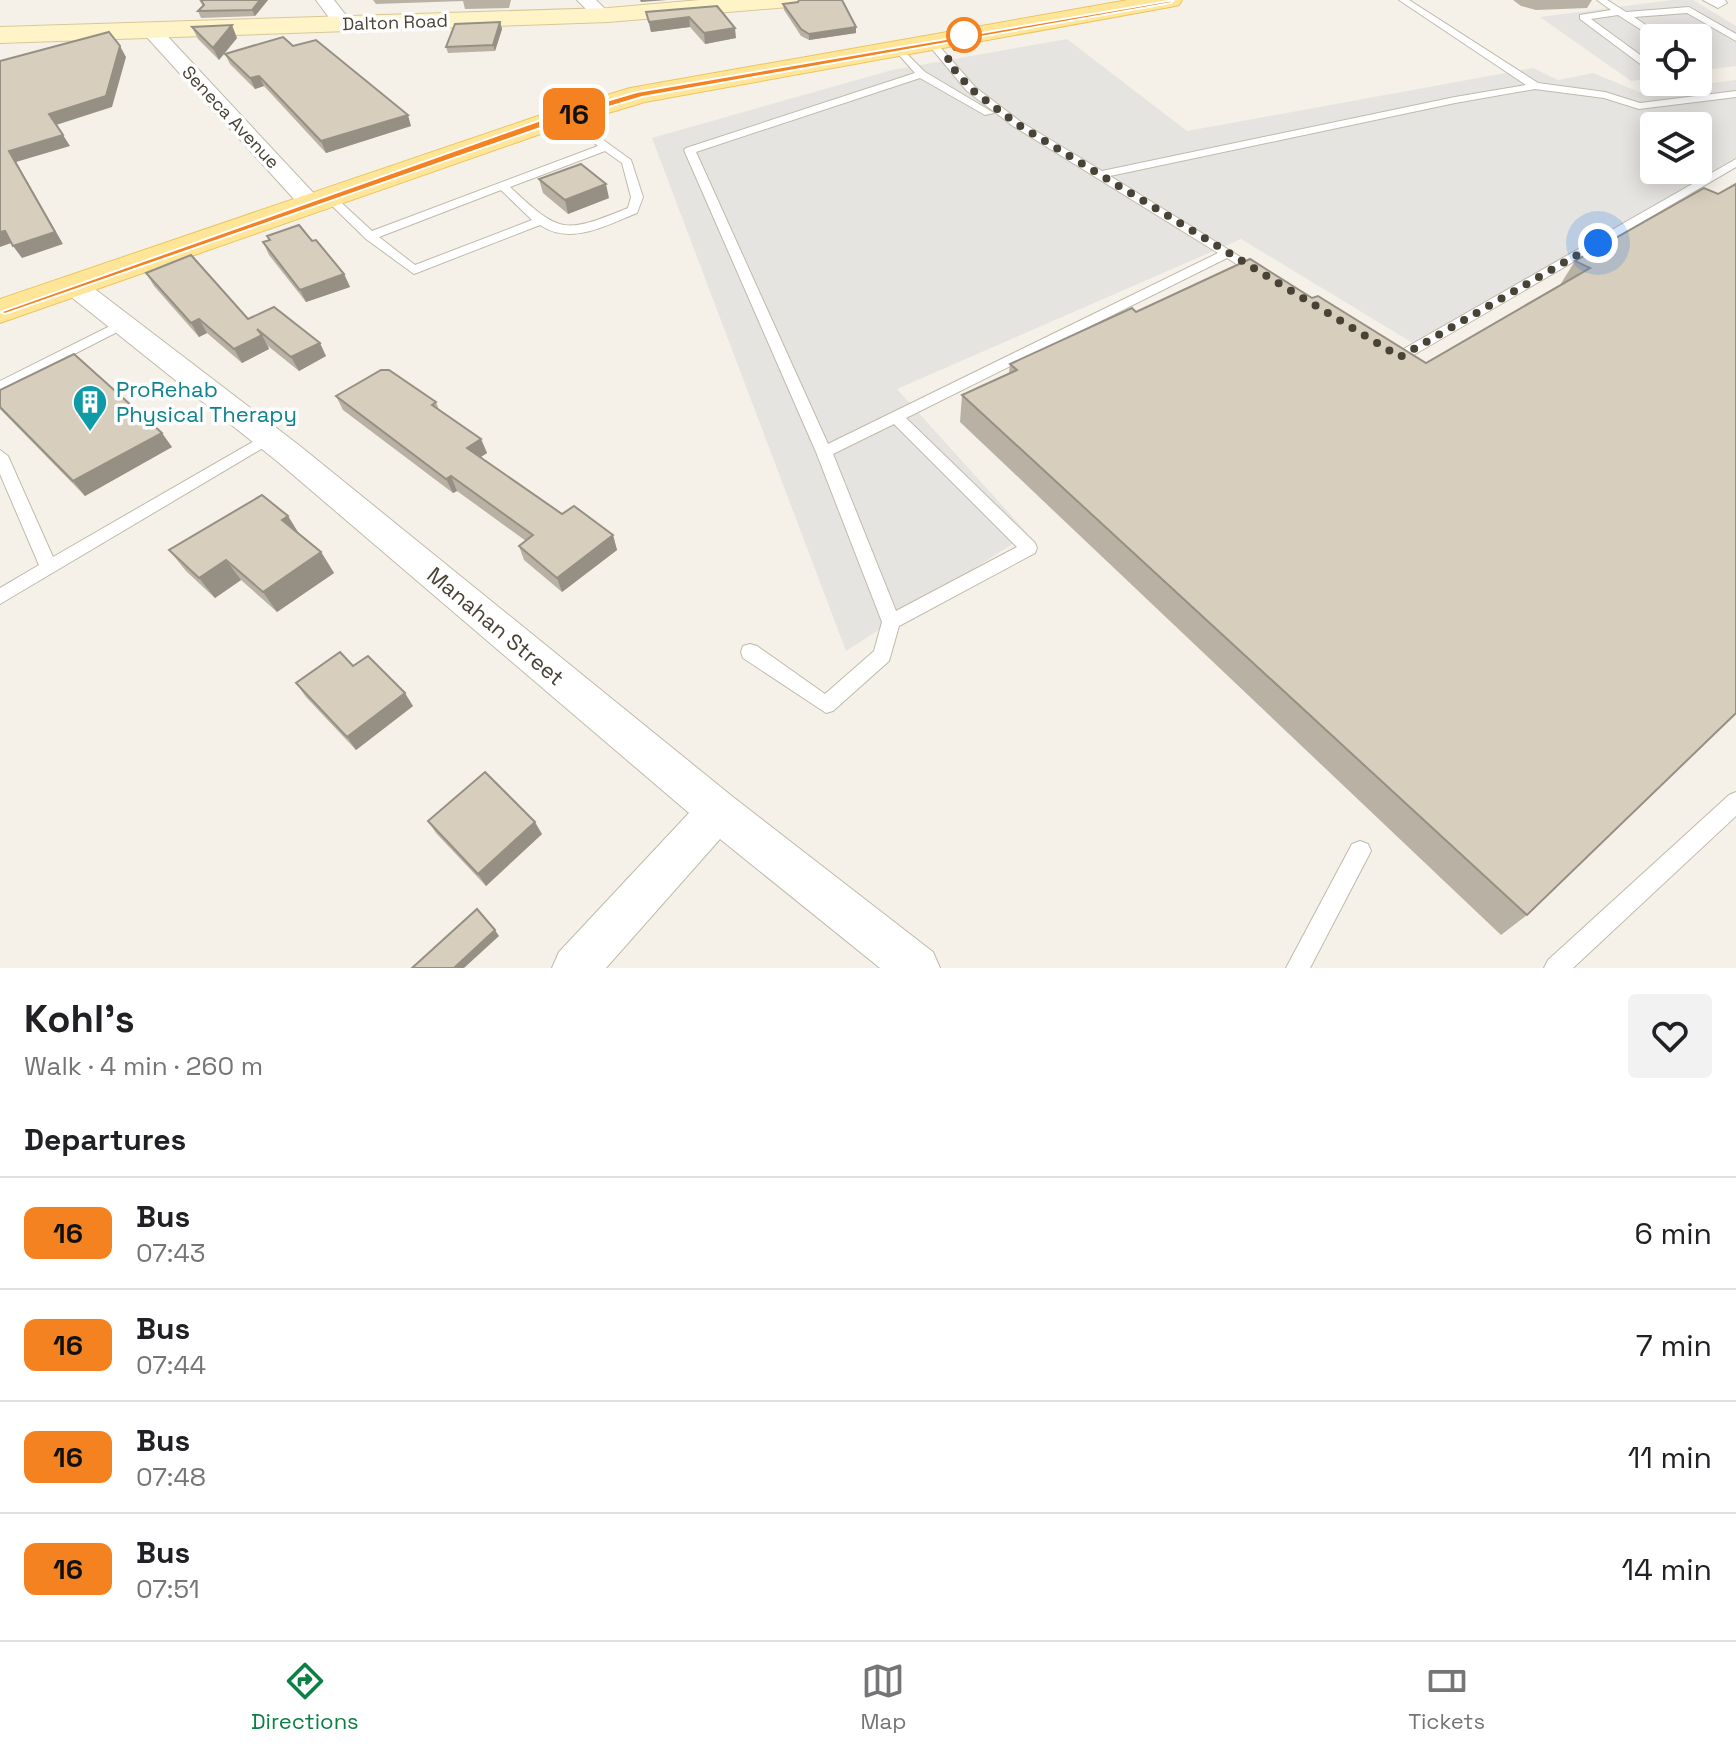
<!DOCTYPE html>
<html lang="en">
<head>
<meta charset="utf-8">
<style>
  :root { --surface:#fff; --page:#f2f2f2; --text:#202124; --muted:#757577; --line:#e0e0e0; --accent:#0b8043 }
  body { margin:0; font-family:"Space Grotesk",sans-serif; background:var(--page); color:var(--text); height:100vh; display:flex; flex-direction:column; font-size:30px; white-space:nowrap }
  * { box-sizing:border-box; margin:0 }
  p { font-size:26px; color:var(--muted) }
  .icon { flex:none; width:44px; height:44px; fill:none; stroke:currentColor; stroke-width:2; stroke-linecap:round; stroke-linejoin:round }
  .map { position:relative; height:968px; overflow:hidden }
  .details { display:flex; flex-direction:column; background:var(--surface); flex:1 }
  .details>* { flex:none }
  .badge { padding:0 16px; border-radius:12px; font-size:28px; line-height:52px }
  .tools { position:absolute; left:1640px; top:24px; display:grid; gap:16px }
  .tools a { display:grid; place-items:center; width:72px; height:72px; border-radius:8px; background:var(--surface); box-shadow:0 4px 20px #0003; font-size:40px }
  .you { position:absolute; width:40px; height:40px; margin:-20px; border:6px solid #fff; border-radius:50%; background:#1a73e8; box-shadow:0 0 0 12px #1a73e833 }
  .map>.badge { position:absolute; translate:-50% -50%; box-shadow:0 0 0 4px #fff }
  h2 { padding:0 24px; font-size:30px; line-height:72px }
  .round { display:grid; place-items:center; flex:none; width:84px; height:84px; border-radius:8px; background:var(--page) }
  .head { display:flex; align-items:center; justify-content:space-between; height:136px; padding:0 24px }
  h1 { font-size:38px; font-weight:800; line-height:60px }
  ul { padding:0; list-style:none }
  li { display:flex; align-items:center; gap:24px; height:112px; padding:0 24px; border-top:2px solid var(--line) }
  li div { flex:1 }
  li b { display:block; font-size:30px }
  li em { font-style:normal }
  li .badge { min-width:88px; font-weight:700; text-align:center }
  .dock { display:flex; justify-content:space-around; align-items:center; height:112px; border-top:2px solid var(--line); background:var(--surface); font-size:22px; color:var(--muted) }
  .dock a { display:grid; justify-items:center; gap:4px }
  .dock .current { color:var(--accent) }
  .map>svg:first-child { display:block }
</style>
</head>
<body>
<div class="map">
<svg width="1736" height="968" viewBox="0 0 1736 968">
  <rect width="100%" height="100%" fill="#f5f1e8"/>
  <!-- parking -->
  <g fill="#e6e4e0" fill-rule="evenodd">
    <path d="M1672,0H1693L1736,26V66L1698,71V38H1654V78L1631,81L1540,17Z"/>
    <path d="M1067,39L1187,131L1533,68L1558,80L1593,73L1639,92L1736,80V167L1416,345L1241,239L897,389L1028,534L846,651L652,138L892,70ZM1654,126H1698V170H1654Z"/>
  </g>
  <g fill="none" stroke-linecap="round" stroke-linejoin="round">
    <!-- lane casing -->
    <g stroke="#c1baaa" stroke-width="2">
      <g id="lane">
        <path d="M1399,0H1409L1538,83L1605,92L1640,103L1736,91V97L1639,109L1604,98L1535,89L1455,103L1110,176L1266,273L1260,277L1255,276L1227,258L906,418L1035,543L1037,548L1035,553L899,626L889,661L833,711L826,713L743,658L741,652L743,646L750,644L757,646L825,694L874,651L882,622L816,452L684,150L686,148L915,73L892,47L897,44L925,72L994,113L985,115L920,78L696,152L828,444L1218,253L1013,126L967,91L927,43V39H933L975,87L1021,122L1102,171L1455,97L1526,85ZM894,424L1017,547L896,611L833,454Z"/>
        <path d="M1597,0H1607L1626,12L1689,7L1736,34V41L1687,13L1634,17L1665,38H1654L1618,15L1591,19L1654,65V73L1651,72L1580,19V15L1611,10Z"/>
        <path d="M1698,60L1710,67V71L1698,67Z"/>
        <path d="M566,113L631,160L643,197L637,213C607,225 571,246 540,225L414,274L366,239L323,197L329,193L333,195L372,231L598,146L562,118V114ZM605,151L622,163L631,197L628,208C564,234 560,234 510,187ZM501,190L532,220L415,265L379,237Z"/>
        <path d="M1736,159V167L1405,360H1395L1383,351L1390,346L1400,351Z"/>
        <path d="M122,320L129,324L127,327L0,392V381Z"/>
        <path d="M268,433L276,438L273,442L0,604V588L39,565L0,474V450L8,456L53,557Z"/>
        <path d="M1736,792V816L1573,968H1544L1548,960L1729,795Z"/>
        <path d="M1360,841L1368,844L1371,851L1310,968H1286L1352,844Z"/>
      </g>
    </g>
    <!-- street casing -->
    <g stroke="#c1baaa" stroke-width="2">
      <g id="street">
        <path d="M316,0H334L352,23L350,27H336Z"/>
        <path d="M577,0H596L611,15L602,20L596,19Z"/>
        <path d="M1703,0H1725L1727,3L1718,8Z"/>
        <path d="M151,24L158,26L319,199L323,204L319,209H303L144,34L142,30L144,26Z"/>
        <path d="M74,278L83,280L300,446L733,797L933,952L940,968H880L720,839L606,968H552L559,952L689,813L278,462L65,292L61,286L65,280Z"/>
      </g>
    </g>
    <!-- secondary casing -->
    <g stroke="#d7c896" stroke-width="2">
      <path id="secondary" d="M700,0H801L798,5L789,7L608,22L0,43V27L608,8Z"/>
    </g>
    <!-- primary casing -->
    <g stroke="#eac661" stroke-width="2">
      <path id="primary" d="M1128,0H1182L1179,5L1170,7L645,102L555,129L0,323V299L535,117L630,88Z"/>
    </g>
    <!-- lane -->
    <use href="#lane" fill="#fff" fill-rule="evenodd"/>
    <!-- street -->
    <use href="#street" fill="#fff" fill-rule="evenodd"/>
    <!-- secondary -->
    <use href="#secondary" fill="#fff4c8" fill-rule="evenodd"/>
    <!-- primary -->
    <use href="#primary" fill="#ffe597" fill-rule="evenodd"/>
  </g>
  <!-- wall -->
  <g fill="#b9b1a3">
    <path d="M199,0H268L255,16L201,18L198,11L203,6Z"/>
    <path d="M373,0H511L509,8L465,9L463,1L376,4Z"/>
    <path d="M1513,0H1592L1587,8L1536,10L1521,6Z"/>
    <path d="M783,4L856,27V33L809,40L801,36L784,10Z"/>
    <path d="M717,6L736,38L705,44L690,27L651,32L646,12Z"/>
    <path d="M500,22L502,29L495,51L448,53L446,47Z"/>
    <path d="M192,27L237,38L219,60L198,39Z"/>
    <path d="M293,46L411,126L326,153L264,86L255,89L230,64L225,54Z"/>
    <path d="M539,179L609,198L568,214L543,193Z"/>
    <path d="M1718,194L1527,915L1501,935L960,422L962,395L1009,373L1010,364L1136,312L1312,298L1426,363L1560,285L1575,261Z"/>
    <path d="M312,241L344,274L350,287L306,302L269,255L263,242Z"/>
    <path d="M146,273L248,319L326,356L299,371L268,346L269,349L242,363L207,333L199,337L154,286Z"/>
    <path d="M0,390L172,447L85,496L0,409Z"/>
    <path d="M336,396L436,402L439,410L481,439L487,453L481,457L562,514L613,535L617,550L562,592L524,560L519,546L526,541L457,491L453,493L343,410Z"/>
    <path d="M288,516L299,534L321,552L334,573L277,612L241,580L215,598L186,571L169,550Z"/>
    <path d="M353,666L413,706L356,750L306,697L296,683Z"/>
    <path d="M428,821L542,834L486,886L436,833Z"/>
  </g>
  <!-- shaded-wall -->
  <g fill="#969084">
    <path d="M260,0H268L255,16L252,10Z"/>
    <path d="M640,0H667L641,2Z"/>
    <path d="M689,17L690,27L651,32L649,22Z"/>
    <path d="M500,22L502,29L495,51L493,45Z"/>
    <path d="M232,25L237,38L219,60L213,48Z"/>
    <path d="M856,27V33L809,40V34Z"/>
    <path d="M735,28L736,38L705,44L704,33Z"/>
    <path d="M120,46L126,57L112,107L56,125L49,114Z"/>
    <path d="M259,76L264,86L255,89L250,78Z"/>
    <path d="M408,115L411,126L326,153L321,141Z"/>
    <path d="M63,135L70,146L16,162L63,244L22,258L13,246L9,151Z"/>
    <path d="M606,184L609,198L568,214L565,200Z"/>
    <path d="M5,231L14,242L0,247V232Z"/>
    <path d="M344,274L350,287L306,302L300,290Z"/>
    <path d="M199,319L207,333L199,337L191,323Z"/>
    <path d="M262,335L269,349L242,363L234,349Z"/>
    <path d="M320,343L326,356L299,371L291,357Z"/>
    <path d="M162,433L172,447L85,496L73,481Z"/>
    <path d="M481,439L487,453L473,462L467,448Z"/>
    <path d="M451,476L457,491L453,493L446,479Z"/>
    <path d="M288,516L301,537L282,520Z"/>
    <path d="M613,535L617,550L562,592L557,578Z"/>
    <path d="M321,552L334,573L277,612L263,592Z"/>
    <path d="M226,560L241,580L215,598L199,578Z"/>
    <path d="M405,693L413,706L356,750L347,737Z"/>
    <path d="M535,822L542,834L486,886L478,874Z"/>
    <path d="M495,930L499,936L464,968H454Z"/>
  </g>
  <!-- building -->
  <g fill="#d7cebd" stroke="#969084" stroke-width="2">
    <path d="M201,0H260L252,10L198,11L204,5Z"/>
    <path d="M799,0H842L856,27L809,34L801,29L783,4L798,2Z"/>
    <path d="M717,6L735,28L704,33L689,17L649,22L646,12Z"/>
    <path d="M500,22L493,45L446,47L455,24Z"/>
    <path d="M232,25L213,48L192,27Z"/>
    <path d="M109,32L120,46L106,96L49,114L63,135L9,151L55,232L13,246L5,231L0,232V61Z"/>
    <path d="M283,37L293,46L316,40L408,115L321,141L259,76L250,78L225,54Z"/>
    <path d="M581,164L606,184L565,200L539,179Z"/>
    <path d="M1736,184V713L1527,915L962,395L1017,370L1010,364L1132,308L1136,312L1250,259L1312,298L1318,296L1426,363L1590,268L1575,261L1704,188L1718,194Z"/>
    <path d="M299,225L312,241L316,240L344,274L300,290L263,242L270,240L267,236Z"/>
    <path d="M191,255L248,319L274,307L320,343L291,357L257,329L262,335L234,349L199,319L191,323L146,273Z"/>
    <path d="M74,354L162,433L73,481L0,407V390Z"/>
    <path d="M381,370H389L436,402L432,405L481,439L467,448L562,514L574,506L613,535L557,578L519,546L533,535L451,476L446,479L336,396Z"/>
    <path d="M262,495L288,516L282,520L321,552L263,592L226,560L199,578L169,550Z"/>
    <path d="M340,652L353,666L368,656L405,693L347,737L296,683Z"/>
    <path d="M485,772L535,822L478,874L428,821Z"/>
    <path d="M477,909L495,930L454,968H412Z"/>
  </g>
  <!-- line -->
  <path fill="#f58220" stroke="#fff" stroke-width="2" d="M1171,3L642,97L549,125L5,314L0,312L541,120L637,92L1174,0Z"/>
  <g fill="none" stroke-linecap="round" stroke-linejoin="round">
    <!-- walk -->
    <path stroke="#494236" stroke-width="8" stroke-dasharray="0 14.4" d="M964,35L947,61L971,89L1017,124L1400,357L1598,243"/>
  </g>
  <!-- icons -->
  <defs>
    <g id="building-pin" transform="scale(1.8)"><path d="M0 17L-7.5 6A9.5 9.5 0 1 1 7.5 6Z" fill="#0f9aa8" stroke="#fff"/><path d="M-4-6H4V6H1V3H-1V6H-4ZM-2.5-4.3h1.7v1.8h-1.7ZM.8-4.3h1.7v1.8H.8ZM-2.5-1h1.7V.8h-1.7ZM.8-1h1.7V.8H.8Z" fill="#fff"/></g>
  </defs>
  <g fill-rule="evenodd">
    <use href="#building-pin" x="90" y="402"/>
  </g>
  <!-- markers -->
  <circle fill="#fff" stroke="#f58220" stroke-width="4" cx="964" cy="35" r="16"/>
  <g text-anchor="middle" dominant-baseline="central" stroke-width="7" stroke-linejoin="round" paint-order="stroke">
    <!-- far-street labels -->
    <g font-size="18" fill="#494236" stroke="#fff">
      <text transform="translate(395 22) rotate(-2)">Dalton Road</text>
      <text transform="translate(231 117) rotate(47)">Seneca Avenue</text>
    </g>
    <!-- culture labels -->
    <g font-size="22" fill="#0d838f" stroke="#fff" text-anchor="start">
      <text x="116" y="389">ProRehab<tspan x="116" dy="25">Physical Therapy</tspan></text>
    </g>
    <!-- street labels -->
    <g font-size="22" fill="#494236" stroke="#fff">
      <text transform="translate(496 626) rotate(40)">Manahan Street</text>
    </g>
  </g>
</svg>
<div class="tools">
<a><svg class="icon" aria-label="locate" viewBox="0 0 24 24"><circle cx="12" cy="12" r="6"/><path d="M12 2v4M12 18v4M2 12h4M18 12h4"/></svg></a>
<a><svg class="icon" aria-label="layers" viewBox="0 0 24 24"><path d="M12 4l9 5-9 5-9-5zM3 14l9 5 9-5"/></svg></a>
</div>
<div class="you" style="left:1598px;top:243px"></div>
<b class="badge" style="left:574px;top:114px;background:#f58220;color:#111">16</b>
</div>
<section class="details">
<div class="head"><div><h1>Kohl's</h1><p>Walk · 4 min · 260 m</p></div><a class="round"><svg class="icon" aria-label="heart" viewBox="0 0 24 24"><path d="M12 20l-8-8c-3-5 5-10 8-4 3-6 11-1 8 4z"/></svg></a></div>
<h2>Departures</h2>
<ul>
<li><span class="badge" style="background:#f58220;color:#111">16</span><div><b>Bus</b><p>07:43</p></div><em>6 min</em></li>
<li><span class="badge" style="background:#f58220;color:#111">16</span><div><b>Bus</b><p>07:44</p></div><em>7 min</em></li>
<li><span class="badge" style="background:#f58220;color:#111">16</span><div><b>Bus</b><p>07:48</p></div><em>11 min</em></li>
<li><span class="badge" style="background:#f58220;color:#111">16</span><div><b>Bus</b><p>07:51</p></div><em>14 min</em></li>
</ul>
</section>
<nav class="dock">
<a class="current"><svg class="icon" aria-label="directions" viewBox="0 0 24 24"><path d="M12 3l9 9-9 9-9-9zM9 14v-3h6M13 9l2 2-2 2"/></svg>Directions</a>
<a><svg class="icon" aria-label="map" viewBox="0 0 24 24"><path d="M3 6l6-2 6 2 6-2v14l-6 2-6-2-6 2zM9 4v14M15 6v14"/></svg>Map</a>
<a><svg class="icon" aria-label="tickets" viewBox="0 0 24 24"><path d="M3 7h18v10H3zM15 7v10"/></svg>Tickets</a>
</nav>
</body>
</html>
